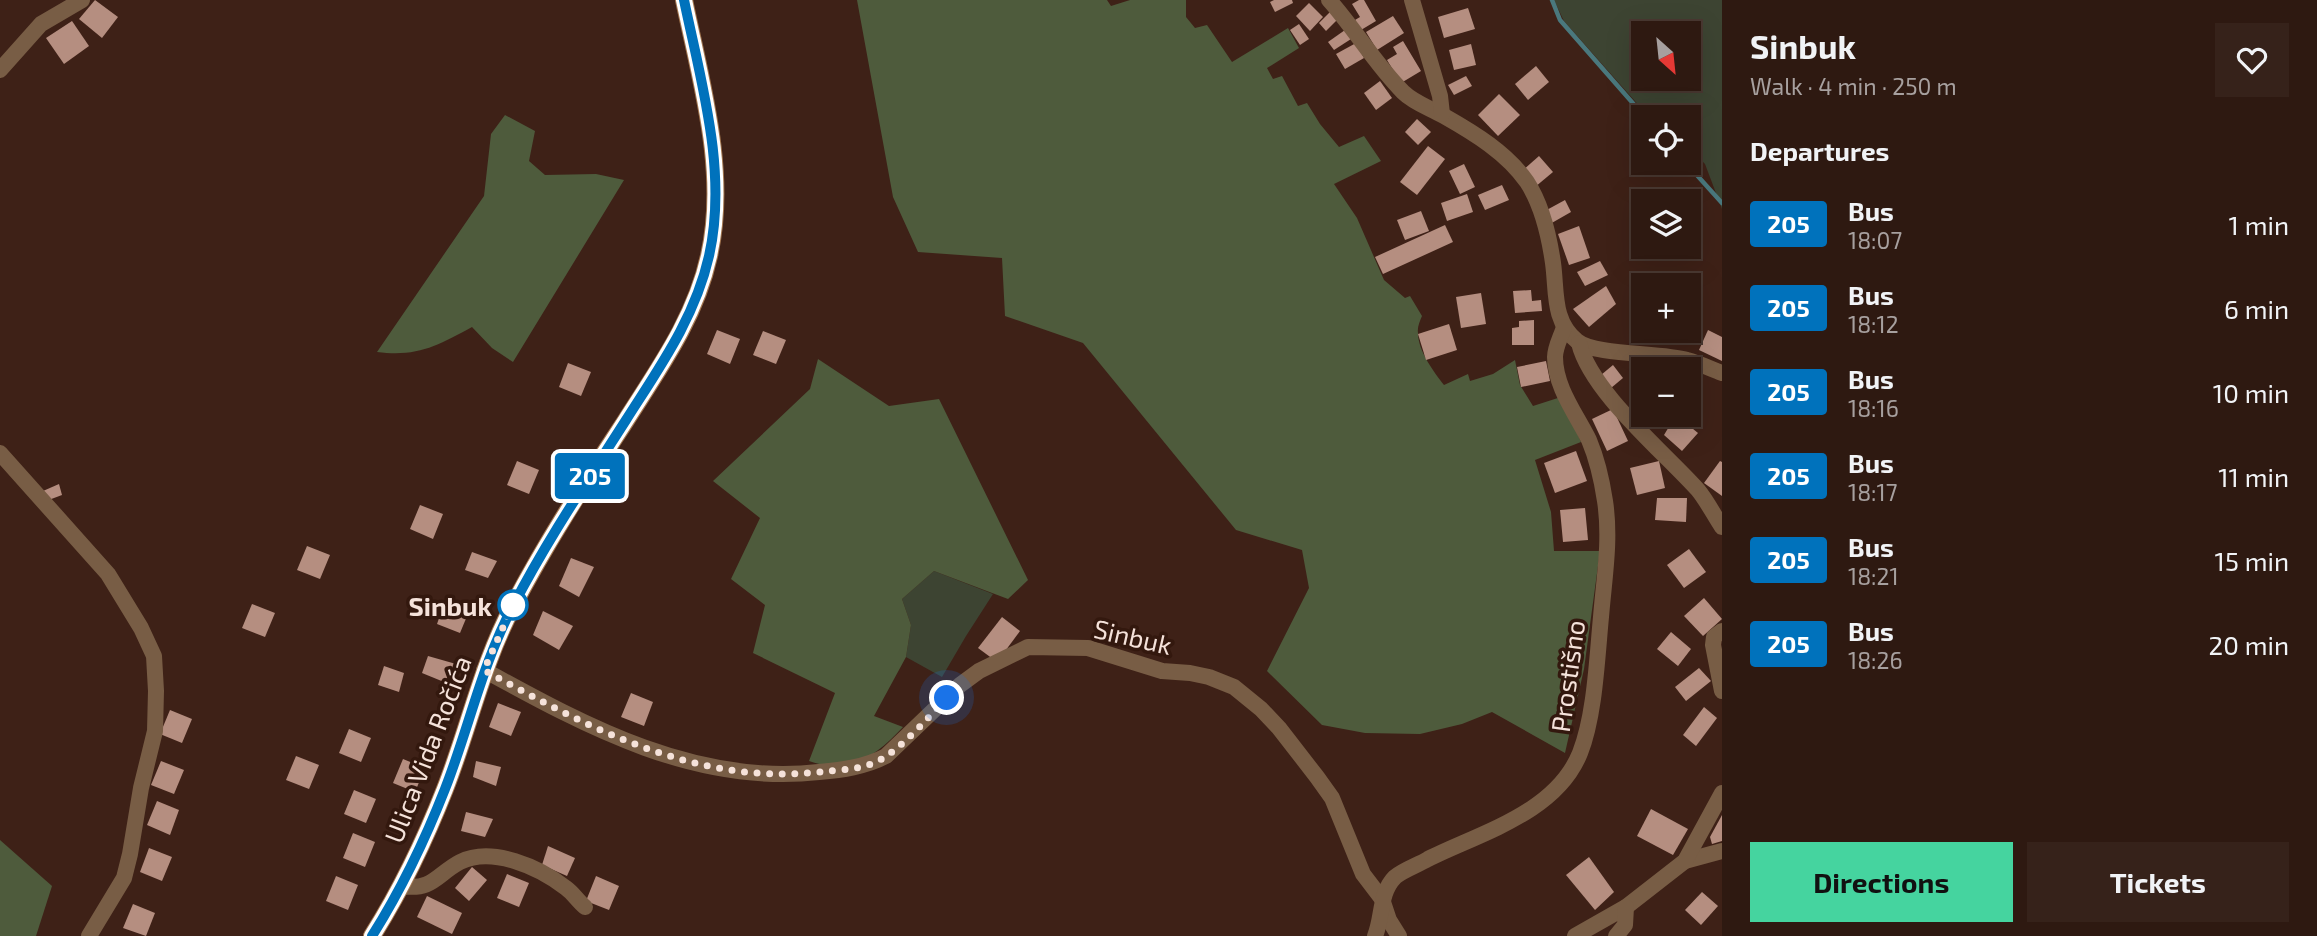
<!DOCTYPE html>
<html lang="en">
<head>
<meta charset="utf-8">
<style>
  :root { --surface:#2e1911; --page:#36221a; --text:#f1f3f6; --muted:#a7a09f; --line:#493831; --accent:#45d49f }
  body { margin:0; font-family:"Exo 2",sans-serif; background:var(--page); color:var(--text); height:100vh; display:flex; flex-direction:column; font-size:26px; white-space:nowrap }
  * { box-sizing:border-box; margin:0 }
  p { font-size:23px; color:var(--muted) }
  .icon { flex:none; width:38px; height:38px; fill:none; stroke:currentColor; stroke-width:2; stroke-linecap:round; stroke-linejoin:round }
  .map { position:relative; flex:1; overflow:hidden }
  .side { display:flex; flex-direction:column; background:var(--surface); width:595px }
  .side>* { flex:none }
  .badge { padding:0 14px; border-radius:5px; font-size:24px; line-height:46px }
  .needle { width:46px; rotate:153deg }
  .fabs { position:absolute; left:1631px; top:21px; display:grid; gap:14px }
  .fabs a { display:grid; place-items:center; width:70px; height:70px; border-radius:0px; background:var(--surface); box-shadow:0 7px 28px #0002,0 0 0 2px var(--line); font-size:35px }
  .you { position:absolute; width:35px; height:35px; margin:-18px; border:5px solid #fff; border-radius:50%; background:#1a73e8; box-shadow:0 0 0 10px #1a73e833 }
  .map>.badge { position:absolute; translate:-50% -50%; box-shadow:0 0 0 4px #fff }
  h2 { padding:0 28px; font-size:26px; line-height:63px }
  .round { display:grid; place-items:center; flex:none; width:74px; height:74px; border-radius:0px; background:var(--page) }
  .head { display:flex; align-items:center; justify-content:space-between; height:119px; padding:0 28px }
  h1 { font-size:33px; font-weight:700; line-height:52px }
  .primary-button { display:flex; gap:14px; margin-top:auto; padding:14px 28px }
  .primary-button a { flex:1; height:80px; border-radius:0px; background:var(--accent); color:#111; font-size:28px; font-weight:700; line-height:80px; text-align:center }
  .primary-button a+a { background:var(--page); color:var(--text) }
  ul { padding:0; list-style:none }
  li { display:flex; align-items:center; gap:21px; height:84px; padding:0 28px }
  li div { flex:1 }
  li b { display:block; font-size:26px }
  li em { font-style:normal }
  li .badge { min-width:77px; font-weight:700; text-align:center }
  main { display:flex; flex:1; min-height:0 }
  .map>svg:first-child { display:block }
</style>
</head>
<body>
<main>
<div class="map">
<svg width="1722" height="936" viewBox="0 0 1722 936">
  <rect width="100%" height="100%" fill="#3e2117"/>
  <!-- green -->
  <g fill="#3d4432" fill-rule="evenodd">
    <path d="M1554,0H1722V209L1705,164L1689,147V117H1647L1642,109L1564,21ZM1643,33H1689V79H1643Z"/>
    <path d="M934,571L993,594L966,636L942,677L906,657L911,625L902,599Z"/>
  </g>
  <!-- forest -->
  <g fill="#4e5b3c">
    <path d="M857,0H1107L1111,6L1130,0H1186V17L1195,28L1207,25L1232,62L1288,28L1299,48L1267,68L1273,79L1282,76L1298,106L1307,103L1320,124L1339,147L1364,136L1381,161L1334,184L1357,218L1384,280L1405,298L1410,296L1422,316C1420,321 1417,327 1418,333C1418,351 1434,372 1444,385L1468,374L1470,381L1493,374L1515,360L1520,385L1533,406L1561,397L1581,442L1535,460L1551,512L1554,551H1600L1584,669L1565,753L1492,712L1462,724L1420,734L1365,733L1322,725L1267,671L1309,588L1302,550L1236,530L1083,343L1005,316L1002,258L918,252L893,197Z"/>
    <path d="M505,115L535,131L529,161L545,175L596,174L624,180L513,362L492,348L472,327C437,346 418,357 377,352L484,196L491,134Z"/>
    <path d="M818,359L889,406L939,399L1028,580L1008,599L934,571L902,599L911,625L906,657L874,716L903,727C876,756 850,775 809,761L835,693L753,653L765,605L731,579L760,518L713,481L810,389Z"/>
    <path d="M0,840L52,886L36,936H0Z"/>
  </g>
  <g fill="none" stroke-linecap="round" stroke-linejoin="round">
    <!-- stream -->
    <g stroke="#4a787d" stroke-width="4.5">
      <path d="M1552,0L1560,20L1645,117"/>
      <path d="M1686,163L1722,203"/>
    </g>
  </g>
  <!-- building -->
  <g fill="#b58e80">
    <path d="M95,0L118,17L102,38L79,19Z"/>
    <path d="M1274,0H1292L1293,3L1275,12L1270,2Z"/>
    <path d="M1359,0H1364L1376,21L1361,30L1355,20L1360,17L1352,4Z"/>
    <path d="M1309,3L1323,17L1310,31L1296,16Z"/>
    <path d="M1468,8L1475,29L1444,38L1438,17Z"/>
    <path d="M1331,11L1339,18L1326,31L1319,23Z"/>
    <path d="M1393,16L1404,33L1377,50L1366,32Z"/>
    <path d="M72,21L89,46L64,64L46,38Z"/>
    <path d="M1299,24L1309,39L1300,45L1290,30Z"/>
    <path d="M1345,30L1351,39L1334,50L1328,42Z"/>
    <path d="M1403,41L1421,71L1401,83L1387,60L1397,54L1393,47Z"/>
    <path d="M1356,43L1364,58L1345,69L1336,54Z"/>
    <path d="M1471,44L1476,65L1454,70L1449,50Z"/>
    <path d="M1536,66L1549,82L1528,100L1515,84Z"/>
    <path d="M1466,76L1472,86L1454,95L1448,85Z"/>
    <path d="M1380,81L1392,98L1376,110L1364,93Z"/>
    <path d="M1499,94L1520,115L1498,136L1478,115Z"/>
    <path d="M1417,119L1431,132L1418,145L1405,132Z"/>
    <path d="M1428,146L1445,159L1417,195L1400,182Z"/>
    <path d="M1539,156L1553,172L1535,187L1522,171Z"/>
    <path d="M1464,164L1475,187L1460,194L1449,171Z"/>
    <path d="M1502,185L1509,200L1485,210L1478,195Z"/>
    <path d="M1467,194L1473,212L1447,221L1441,203Z"/>
    <path d="M1565,200L1571,212L1550,224L1543,212Z"/>
    <path d="M1421,211L1429,231L1405,240L1397,220Z"/>
    <path d="M1445,225L1453,242L1383,274L1375,257Z"/>
    <path d="M1579,226L1590,258L1569,265L1558,234Z"/>
    <path d="M1600,261L1608,275L1585,286L1577,272Z"/>
    <path d="M1606,286L1616,304L1589,327L1573,309Z"/>
    <path d="M1531,290L1532,301L1541,300L1542,311L1515,313L1513,291Z"/>
    <path d="M1481,293L1486,324L1461,328L1456,297Z"/>
    <path d="M1534,320V345H1512V328L1519,327V321Z"/>
    <path d="M1449,324L1457,350L1426,360L1418,334Z"/>
    <path d="M717,330L740,339L730,364L707,354Z"/>
    <path d="M1708,330L1722,337V361L1699,350Z"/>
    <path d="M763,331L786,340L776,364L753,355Z"/>
    <path d="M1546,361L1550,381L1521,387L1517,367Z"/>
    <path d="M568,363L591,372L581,396L559,387Z"/>
    <path d="M1613,365L1623,378L1611,388L1601,375Z"/>
    <path d="M1613,409L1628,441L1607,451L1592,419Z"/>
    <path d="M1676,415L1698,433L1682,451L1664,435Z"/>
    <path d="M1576,451L1587,481L1555,493L1544,463Z"/>
    <path d="M517,461L539,470L529,494L507,485Z"/>
    <path d="M1659,461L1665,488L1637,495L1630,468Z"/>
    <path d="M1720,461L1722,462V496L1704,483Z"/>
    <path d="M59,484L62,495L46,501L43,491Z"/>
    <path d="M1657,498H1687L1686,522L1655,520Z"/>
    <path d="M420,505L443,514L433,539L410,529Z"/>
    <path d="M1585,508L1588,540L1563,542L1560,510Z"/>
    <path d="M307,546L330,555L320,579L297,570Z"/>
    <path d="M1689,549L1706,572L1684,588L1667,565Z"/>
    <path d="M472,552L497,561L488,578L465,570Z"/>
    <path d="M571,558L594,567L579,597L559,586Z"/>
    <path d="M1704,598L1722,619L1703,636L1684,616Z"/>
    <path d="M252,604L275,613L265,637L242,628Z"/>
    <path d="M444,604L470,609L460,633L437,624Z"/>
    <path d="M543,611L573,626L559,650L533,635Z"/>
    <path d="M1002,617L1020,631L997,662L978,648Z"/>
    <path d="M1671,632L1691,649L1678,666L1657,649Z"/>
    <path d="M428,656L456,664L444,682L422,673Z"/>
    <path d="M384,666L404,673L399,692L378,685Z"/>
    <path d="M1699,668L1711,681L1686,701L1675,687Z"/>
    <path d="M631,693L653,702L644,726L621,717Z"/>
    <path d="M498,703L521,712L511,736L489,727Z"/>
    <path d="M1704,707L1717,718L1696,746L1683,735Z"/>
    <path d="M170,710L192,719L182,743L160,734Z"/>
    <path d="M349,729L371,738L361,762L339,753Z"/>
    <path d="M296,756L319,765L309,789L286,780Z"/>
    <path d="M403,759L425,768L415,792L393,783Z"/>
    <path d="M161,761L184,770L174,794L151,785Z"/>
    <path d="M476,761L501,767L496,786L473,777Z"/>
    <path d="M354,790L376,799L366,823L344,814Z"/>
    <path d="M157,801L179,810L170,835L147,825Z"/>
    <path d="M1651,809L1688,829L1673,855L1637,836Z"/>
    <path d="M466,812L493,819L485,837L461,831Z"/>
    <path d="M1722,815V841L1712,844L1710,837Z"/>
    <path d="M353,833L375,842L365,867L343,858Z"/>
    <path d="M548,846L575,858L567,876L542,865Z"/>
    <path d="M149,848L172,857L162,881L140,872Z"/>
    <path d="M1589,857L1614,892L1595,910L1566,875Z"/>
    <path d="M472,867L487,880L469,901L455,888Z"/>
    <path d="M507,874L529,883L519,907L497,898Z"/>
    <path d="M336,876L358,885L348,910L326,901Z"/>
    <path d="M596,876L619,886L609,910L586,901Z"/>
    <path d="M1702,892L1718,906L1701,925L1685,910Z"/>
    <path d="M427,896L462,913L452,934L417,917Z"/>
    <path d="M133,904L155,913L146,936L123,928Z"/>
  </g>
  <g fill="none" stroke-linecap="round" stroke-linejoin="round">
    <!-- minor -->
    <g stroke="#785d45" stroke-width="16">
      <path d="M1329,0C1355,29 1375,64 1403,92C1414,103 1430,108 1444,116C1474,133 1507,153 1527,182C1542,205 1549,235 1553,263C1557,291 1552,321 1577,341C1595,356 1661,352 1687,360C1699,363 1711,369 1722,373"/>
      <path d="M1412,0L1440,96L1442,114"/>
      <path d="M0,70L41,24L82,0"/>
      <path d="M1579,343C1591,392 1663,451 1698,490C1707,501 1714,515 1722,527"/>
      <path d="M0,453L108,574L141,628L154,656L156,691L155,731L141,788L130,854L124,878L89,936"/>
      <path d="M1722,631L1714,637L1713,645L1722,691"/>
      <path d="M484,670C587,727 697,786 819,772C842,770 865,767 886,756L960,685L979,671L1028,647L1088,648L1162,671L1190,673L1209,677L1234,687L1261,709L1279,728L1317,777L1332,798L1363,874L1382,899L1389,920L1399,936"/>
      <path d="M1685,861L1722,851"/>
      <path d="M402,886C433,891 437,874 460,862C492,846 539,867 566,888C573,893 578,901 585,907"/>
      <path d="M1375,936C1383,917 1379,893 1395,877C1403,870 1418,865 1428,859C1480,833 1556,813 1580,753C1595,715 1597,658 1601,617C1604,579 1611,540 1605,501C1602,481 1597,459 1589,440C1576,414 1555,387 1555,357C1555,347 1561,337 1564,327"/>
      <path d="M1575,936L1626,907L1685,861L1722,793"/>
      <path d="M1616,936L1625,925L1626,907"/>
    </g>
    <!-- secondary -->
    <path stroke="#a47852" stroke-width="18" d="M372,936C401,890 425,840 445,789C469,728 482,664 513,606C546,543 584,484 623,425C657,371 695,320 709,256C728,172 701,82 684,0"/>
  </g>
  <g fill="none" stroke-linecap="round" stroke-linejoin="round">
    <!-- line casing -->
    <g stroke="#fff" stroke-width="16">
      <path id="line" d="M372,936C401,890 425,840 445,789C469,728 482,664 513,606C546,542 587,481 626,420C659,368 695,318 709,256C728,172 701,82 684,0"/>
    </g>
    <!-- line -->
    <use href="#line" stroke="#0072bc" stroke-width="10"/>
    <!-- walk -->
    <path stroke="#f5e2da" stroke-width="7" stroke-dasharray="0 12.6" d="M513,605L484,670C587,727 697,786 819,772C836,770 855,770 871,764C896,756 928,717 947,698"/>
  </g>
  <!-- markers -->
  <circle fill="#fff" stroke="#0072bc" stroke-width="3.5" cx="513" cy="605" r="14"/>
  <g text-anchor="middle" dominant-baseline="central" stroke-width="7" stroke-linejoin="round" paint-order="stroke">
    <!-- stop labels -->
    <g font-size="26" font-weight="bold" fill="#f5e2da" stroke="#33180e" text-anchor="end">
      <text x="492" y="605">Sinbuk</text>
    </g>
    <!-- street labels -->
    <g font-size="26" fill="#f5e2da" stroke="#33180e">
      <text transform="translate(1133 636) rotate(13)">Sinbuk</text>
      <text transform="translate(1567 676) rotate(-82)">Prostišno</text>
      <text transform="translate(427 749) rotate(-69)">Ulica Vida Ročića</text>
    </g>
  </g>
</svg>
<div class="fabs">
<a><svg class="needle" viewBox="-14 -14 28 28"><path d="M0-13l5 13h-10z" fill="#e53935"/><path d="M0 13l5-13h-10z" fill="#a7a09f"/></svg></a>
<a><svg class="icon" aria-label="locate" viewBox="0 0 24 24"><circle cx="12" cy="12" r="6"/><path d="M12 2v4M12 18v4M2 12h4M18 12h4"/></svg></a>
<a><svg class="icon" aria-label="layers" viewBox="0 0 24 24"><path d="M12 4l9 5-9 5-9-5zM3 14l9 5 9-5"/></svg></a>
<a>+</a>
<a>−</a>
</div>
<div class="you" style="left:947px;top:698px"></div>
<b class="badge" style="left:590px;top:476px;background:#0072bc;color:#fff">205</b>
</div>
<section class="side">
<div class="head"><div><h1>Sinbuk</h1><p>Walk · 4 min · 250 m</p></div><a class="round"><svg class="icon" aria-label="heart" viewBox="0 0 24 24"><path d="M12 20l-8-8c-3-5 5-10 8-4 3-6 11-1 8 4z"/></svg></a></div>
<h2>Departures</h2>
<ul>
<li><span class="badge" style="background:#0072bc;color:#fff">205</span><div><b>Bus</b><p>18:07</p></div><em>1 min</em></li>
<li><span class="badge" style="background:#0072bc;color:#fff">205</span><div><b>Bus</b><p>18:12</p></div><em>6 min</em></li>
<li><span class="badge" style="background:#0072bc;color:#fff">205</span><div><b>Bus</b><p>18:16</p></div><em>10 min</em></li>
<li><span class="badge" style="background:#0072bc;color:#fff">205</span><div><b>Bus</b><p>18:17</p></div><em>11 min</em></li>
<li><span class="badge" style="background:#0072bc;color:#fff">205</span><div><b>Bus</b><p>18:21</p></div><em>15 min</em></li>
<li><span class="badge" style="background:#0072bc;color:#fff">205</span><div><b>Bus</b><p>18:26</p></div><em>20 min</em></li>
</ul>
<div class="primary-button"><a>Directions</a><a>Tickets</a></div>
</section>
</main>
</body>
</html>
